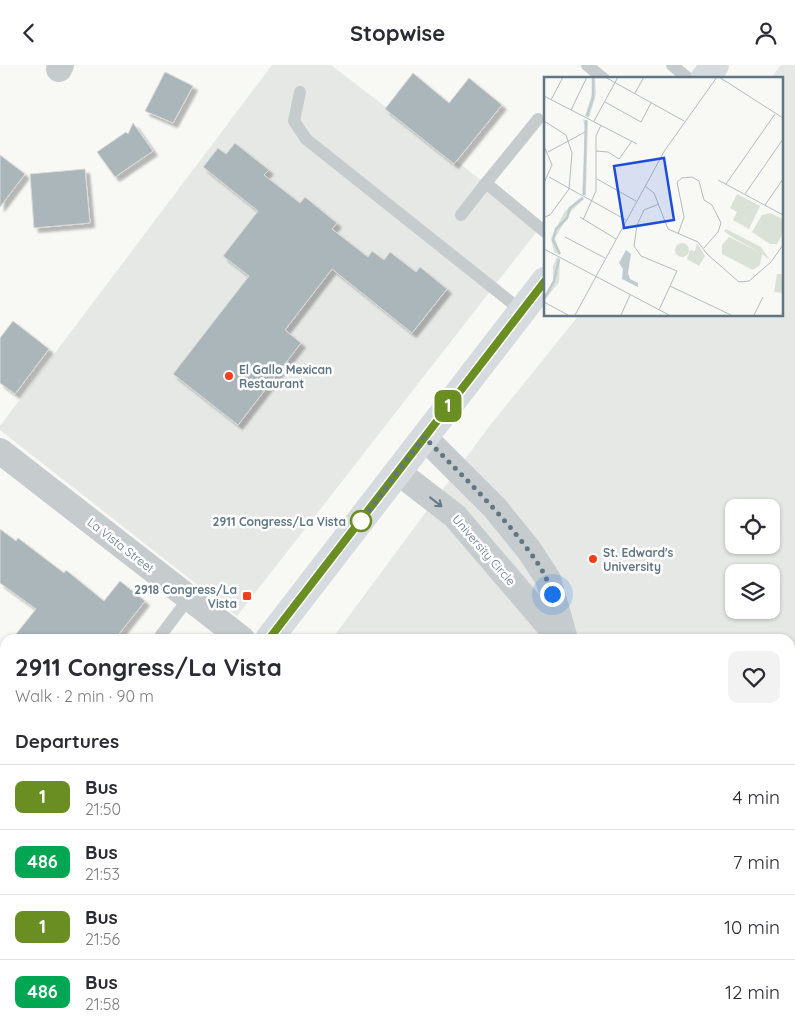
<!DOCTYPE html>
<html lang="en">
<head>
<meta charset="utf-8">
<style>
  :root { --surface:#fff; --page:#f2f2f3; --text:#2b2b33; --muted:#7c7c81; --line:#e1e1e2 }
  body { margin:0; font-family:Quicksand,sans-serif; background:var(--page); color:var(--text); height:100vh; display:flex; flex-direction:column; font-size:19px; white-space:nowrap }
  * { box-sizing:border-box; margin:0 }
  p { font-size:16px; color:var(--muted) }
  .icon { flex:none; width:28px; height:28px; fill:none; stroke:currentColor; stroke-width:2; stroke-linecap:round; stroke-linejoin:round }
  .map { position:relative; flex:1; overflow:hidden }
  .details { position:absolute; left:0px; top:569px; width:795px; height:401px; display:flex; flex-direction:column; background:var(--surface); border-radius:15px 15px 0 0; box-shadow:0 1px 4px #0004 }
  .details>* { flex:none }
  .badge { padding:0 10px; border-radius:8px; font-size:18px; line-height:32px }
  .tools { position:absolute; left:725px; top:434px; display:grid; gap:10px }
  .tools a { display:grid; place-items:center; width:55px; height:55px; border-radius:10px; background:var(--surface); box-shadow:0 1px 4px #0004; font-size:25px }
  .you { position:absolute; width:25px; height:25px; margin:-12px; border:4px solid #fff; border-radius:50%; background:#1a73e8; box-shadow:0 0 0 8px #1a73e833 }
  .map>.badge { position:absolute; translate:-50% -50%; box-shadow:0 0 0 2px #fff }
  h2 { padding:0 15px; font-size:19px; line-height:45px }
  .round { display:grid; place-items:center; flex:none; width:52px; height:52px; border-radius:10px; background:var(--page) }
  .headline { display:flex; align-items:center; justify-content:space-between; height:85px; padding:0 15px }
  h1 { font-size:24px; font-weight:800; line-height:38px }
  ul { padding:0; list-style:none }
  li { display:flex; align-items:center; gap:15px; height:65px; padding:0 15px; border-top:1px solid var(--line) }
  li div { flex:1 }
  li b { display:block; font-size:19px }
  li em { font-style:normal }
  li .badge { min-width:55px; font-weight:700; text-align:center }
  header { display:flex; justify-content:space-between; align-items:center; height:65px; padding:0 15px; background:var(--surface); font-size:22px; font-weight:800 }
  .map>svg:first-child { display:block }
</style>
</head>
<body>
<header><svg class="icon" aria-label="back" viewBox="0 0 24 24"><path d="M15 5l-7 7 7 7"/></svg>Stopwise<svg class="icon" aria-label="person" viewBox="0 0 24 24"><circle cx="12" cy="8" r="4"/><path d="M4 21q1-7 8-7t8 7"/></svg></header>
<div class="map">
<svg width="795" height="969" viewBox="0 0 795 969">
  <defs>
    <filter id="shadow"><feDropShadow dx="4.5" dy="4.5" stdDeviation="1" flood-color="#0004"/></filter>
  </defs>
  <rect width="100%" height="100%" fill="#f8f8f5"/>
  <!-- built -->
  <g fill="#e6e8e6" fill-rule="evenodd">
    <path d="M272,0H331L541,161L237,551L0,365V361Z"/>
    <path d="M781,0H795V969H40L43,965H790V574H332L488,363L579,250H781V14H770ZM734,442H771V480H734ZM734,508H771V545H734Z"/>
  </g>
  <!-- building -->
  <g fill="#abb6bb" stroke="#dadad7" filter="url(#shadow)">
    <path d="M165,7L193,21L173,58L145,46Z"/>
    <path d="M413,8L449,38L469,13L502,40L454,99L385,44Z"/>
    <path d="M133,58L153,86L115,112L97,87L126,67L128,69Z"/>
    <path d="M235,78L269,105L264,110L300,138L305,132L337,158L332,164L368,192L372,186L384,195L390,187L416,207L420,202L447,224L412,268L332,204L285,265L301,278L238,360L173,309L249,211L223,191L258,146L203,102L218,83L226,89Z"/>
    <path d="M0,90L25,109L0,142Z"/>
    <path d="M85,104L90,158L34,163L30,109Z"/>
    <path d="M13,256L49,284L15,329L0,318V273Z"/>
    <path d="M0,464L16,476L18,473L64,508L66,505L104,536L120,516L145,536L115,574H12L36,544L0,518Z"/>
  </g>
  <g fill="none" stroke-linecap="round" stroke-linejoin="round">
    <!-- path -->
    <path stroke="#bfc2c4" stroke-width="3" stroke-dasharray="2.5 2.5" stroke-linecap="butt" d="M300,965L305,969"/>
    <!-- lane -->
    <g stroke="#c6cbce" stroke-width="12">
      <path d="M587,0L604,14"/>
      <path d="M672,0L689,14"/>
      <path d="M300,27L294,56L306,74L522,246"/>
      <path d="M538,54L486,118L545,167"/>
      <path d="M461,150L486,118"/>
      <path d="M158,574L189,533"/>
      <path d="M0,659L5,661"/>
      <path d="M0,733H5"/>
    </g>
    <!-- street -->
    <g stroke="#c6cbce" stroke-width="26">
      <path d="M59,4L61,0"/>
      <path d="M424,372L495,443L529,485L548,514L565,574"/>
      <path d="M0,386L242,574"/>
      <path d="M398,407L455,451L560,574"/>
      <path d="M0,811L5,815"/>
      <path d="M612,965L613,969"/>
      <path d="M206,969L208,965"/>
    </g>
    <!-- primary -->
    <g stroke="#d5dbdf" stroke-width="28">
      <path d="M704,14L715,0"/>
      <path d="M269,574L545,216"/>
      <path d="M0,925L5,919"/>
    </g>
  </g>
  <!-- one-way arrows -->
  <defs><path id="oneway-shaft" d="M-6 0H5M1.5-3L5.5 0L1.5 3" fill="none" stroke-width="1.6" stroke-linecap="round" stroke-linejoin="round" transform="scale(1.25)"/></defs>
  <use stroke="#657a87" href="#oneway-shaft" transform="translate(436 437) rotate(38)"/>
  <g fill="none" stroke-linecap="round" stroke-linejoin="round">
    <!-- line casing -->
    <g stroke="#fff" stroke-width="11">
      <path id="line" d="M269,574L545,216"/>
    </g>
    <!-- line -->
    <use href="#line" stroke="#6b8e23" stroke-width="8"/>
    <!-- walk -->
    <path stroke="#607683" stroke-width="5" stroke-dasharray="0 9" d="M361,456L357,461L424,372C457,405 490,437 519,473C533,491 546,507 552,529"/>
  </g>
  <!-- markers -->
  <g fill="#f33f1b" stroke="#fff" stroke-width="2">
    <circle cx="229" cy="311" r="5"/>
    <circle cx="593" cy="494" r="5"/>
    <rect x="242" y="526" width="10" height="10" rx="2.5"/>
  </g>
  <circle fill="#fff" stroke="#6b8e23" stroke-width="2.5" cx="361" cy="456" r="10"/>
  <g text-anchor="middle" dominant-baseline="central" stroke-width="5" stroke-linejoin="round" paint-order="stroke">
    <!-- poi labels -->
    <g font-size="12" font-weight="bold" fill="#607683" stroke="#fff" text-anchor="start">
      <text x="239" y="304">El Gallo Mexican<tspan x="239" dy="14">Restaurant</tspan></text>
      <text x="603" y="487">St. Edward's<tspan x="603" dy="14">University</tspan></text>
      <text x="237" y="524" text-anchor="end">2918 Congress/La<tspan x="237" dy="14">Vista</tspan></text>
    </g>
    <!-- stop labels -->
    <g font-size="12" font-weight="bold" fill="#607683" stroke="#fff" text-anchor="end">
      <text x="346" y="456">2911 Congress/La Vista</text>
    </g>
    <!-- street labels -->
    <g font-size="12" fill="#607683" stroke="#fff">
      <text transform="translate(121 480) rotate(38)">La Vista Street</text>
      <text transform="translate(484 485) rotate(49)">University Circle</text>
    </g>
  </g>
  <!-- overview -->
  <g transform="translate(544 12)">
    <rect width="239" height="239" fill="#f8f8f5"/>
    <path d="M49,0H51L52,17L45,41L41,39L48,17ZM39,42L44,44L42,119L38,117L42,55ZM193,117L216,129L205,152L189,143L193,135L186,131ZM37,120L40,122L28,133L11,161L16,178L10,175L7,161L21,134ZM226,136L239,142V156L233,167H226L208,155L218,138ZM182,152L217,170L226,183L218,177L216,188L209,193L178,177V168L185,160L217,176L188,160L180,154ZM153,166L161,179L155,189L143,182L146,173L151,174ZM131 173a7 7 0 1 1 14 0a7 7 0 1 1-14 0ZM13,180L16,182L15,205L1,223L9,204V189ZM233,197H239V216L230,215Z" fill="#dae1d6"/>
    <path d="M82,173L87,177L84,196L86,202L94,206V210L78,202L79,192L75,186Z" fill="#becbcf"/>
    <path fill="none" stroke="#becbcf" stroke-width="2.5" d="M43,39L49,21V0M40,118L42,43M16,177L9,163L12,152L23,141L26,131L39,121M0,222L10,204L15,182"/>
    <path fill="none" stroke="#b2bcc0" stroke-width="1" d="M61,0L140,44M175,0L239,41M91,16L100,0M0,19L93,67M7,23L19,0M61,25L97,45L107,26M27,33L43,0M0,44L22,58L28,76L25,112L6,138L0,140M50,44L74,0M0,69L8,88L0,106M52,74L64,75L75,82M4,75L41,55M75,82L88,64M5,100L82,143M53,102L92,124M174,103L239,138M182,107L231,37M101,109L110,116L124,152L154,165L163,177L195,205L205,204L227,185L239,168M201,117L239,62M115,127L100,133L93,148L90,169L97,179L133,194L115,233M221,128L239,102M36,140L72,162M39,143L52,114V59L57,48M134,157L140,140L133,105L138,101L148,100L155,104L160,123L168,128L177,146L174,155L160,171M21,160L61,181M0,172L125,238M126,209L187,238M0,225L24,238M31,238L121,73L173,0M77,238L86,218M210,238L219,220"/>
    <path fill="#1d4ed8" fill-opacity="0.15" stroke="#1d4ed8" stroke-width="2.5" d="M120,81L130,143L80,151L70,89Z"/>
    <rect width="239" height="239" fill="none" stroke="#607683" stroke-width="2.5"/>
  </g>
</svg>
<div class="tools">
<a><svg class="icon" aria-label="locate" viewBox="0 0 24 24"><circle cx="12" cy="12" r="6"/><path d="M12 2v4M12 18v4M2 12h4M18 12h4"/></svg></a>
<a><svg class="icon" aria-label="layers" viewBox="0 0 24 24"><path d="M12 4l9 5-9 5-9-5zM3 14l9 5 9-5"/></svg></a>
</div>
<div class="you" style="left:552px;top:529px"></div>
<b class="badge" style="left:448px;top:341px;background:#6b8e23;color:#fff">1</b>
<section class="details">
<div class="headline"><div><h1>2911 Congress/La Vista</h1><p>Walk · 2 min · 90 m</p></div><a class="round"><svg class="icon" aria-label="heart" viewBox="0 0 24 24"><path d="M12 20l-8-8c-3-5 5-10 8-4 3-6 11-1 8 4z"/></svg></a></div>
<h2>Departures</h2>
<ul>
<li><span class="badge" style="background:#6b8e23;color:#fff">1</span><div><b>Bus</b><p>21:50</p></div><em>4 min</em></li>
<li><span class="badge" style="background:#00a651;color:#fff">486</span><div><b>Bus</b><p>21:53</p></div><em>7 min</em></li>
<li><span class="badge" style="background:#6b8e23;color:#fff">1</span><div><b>Bus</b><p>21:56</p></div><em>10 min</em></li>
<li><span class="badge" style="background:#00a651;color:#fff">486</span><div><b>Bus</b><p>21:58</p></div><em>12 min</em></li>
</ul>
</section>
</div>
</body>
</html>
